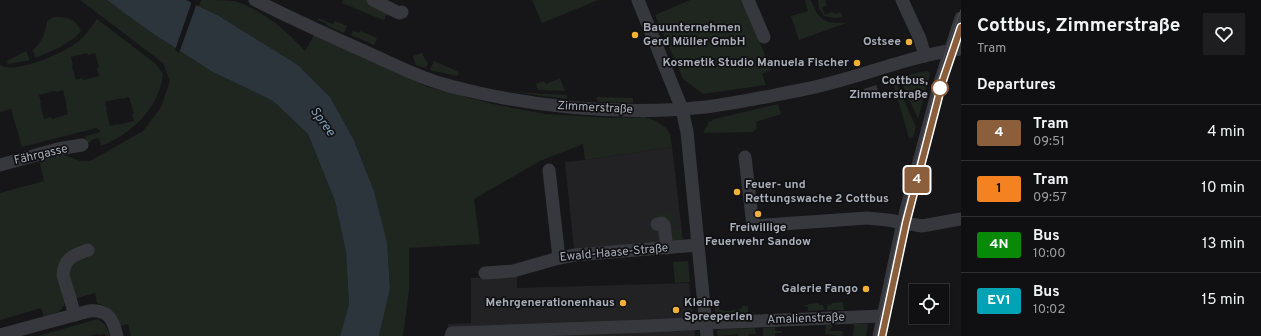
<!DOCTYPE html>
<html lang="en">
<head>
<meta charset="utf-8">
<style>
  :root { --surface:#101012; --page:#1e1e20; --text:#f1f3f6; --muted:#9c9d9f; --line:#303032 }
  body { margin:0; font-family:Overpass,sans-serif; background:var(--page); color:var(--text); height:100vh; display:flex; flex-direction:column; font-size:15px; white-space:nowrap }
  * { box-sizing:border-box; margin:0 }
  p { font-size:13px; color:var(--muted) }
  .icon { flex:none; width:22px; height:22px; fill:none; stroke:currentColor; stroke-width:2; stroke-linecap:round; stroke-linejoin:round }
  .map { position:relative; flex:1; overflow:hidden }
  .details { display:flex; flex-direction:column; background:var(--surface); width:300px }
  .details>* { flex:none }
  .badge { padding:0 8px; border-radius:3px; font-size:14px; line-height:26px }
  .fabs { position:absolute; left:909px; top:284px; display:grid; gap:8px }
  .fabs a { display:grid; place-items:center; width:40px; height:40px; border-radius:0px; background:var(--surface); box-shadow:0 2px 6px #0003,0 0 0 1px var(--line); font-size:20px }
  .map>.badge { position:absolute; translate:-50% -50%; box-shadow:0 0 0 2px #fff }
  h2 { padding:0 16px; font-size:15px; line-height:36px }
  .round { display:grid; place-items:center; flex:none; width:42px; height:42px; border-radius:0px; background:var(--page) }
  .head { display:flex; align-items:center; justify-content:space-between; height:68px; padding:0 16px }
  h1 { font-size:19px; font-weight:700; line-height:30px }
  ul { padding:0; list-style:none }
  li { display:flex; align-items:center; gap:12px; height:56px; padding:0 16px; border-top:1px solid var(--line) }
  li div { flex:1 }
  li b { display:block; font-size:15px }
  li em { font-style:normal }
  li .badge { min-width:44px; font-weight:700; text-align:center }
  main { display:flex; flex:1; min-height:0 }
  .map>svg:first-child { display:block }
</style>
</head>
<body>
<main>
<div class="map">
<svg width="961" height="336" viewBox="0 0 961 336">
  <rect width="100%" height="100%" fill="#161618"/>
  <!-- built -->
  <g fill="#222225">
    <path d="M672,147L683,241L574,249L565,162L585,160Z"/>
    <path d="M517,277V288L689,283L695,336H448V324L471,323V278Z"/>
  </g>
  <!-- green -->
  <g fill="#1e261f" fill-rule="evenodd">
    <path d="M80,0H107L149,31L211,71L273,101L308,134L335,201L346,252L349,304L340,336H131L128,324L120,326C116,311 111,308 97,303L95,293L74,299L66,258C66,269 68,299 63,307C58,314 51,315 44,317L41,308L0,320V193L44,181L39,159L59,153L80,161H90L143,131L161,107L170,81L163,63Z"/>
    <path d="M201,0C210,0 227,0 235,1C262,10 286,30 305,51L314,35L428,87L493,104L545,114L612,118L645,117L656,121L666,128L670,134L672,147L585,160L583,144L540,161L474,199L480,244L409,248V291L403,336H379L390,289L387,242L374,191L353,138L330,97L298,65L219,16L199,6Z"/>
    <path d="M343,0H367L386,12L388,15L385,16V19L383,20L342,3Z"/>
    <path d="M532,0H598L542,23Z"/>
    <path d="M690,0H743L771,70L762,74L766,85L703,94L683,79L655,15Z"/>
    <path d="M805,0H810C813,3 814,8 816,12C824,24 835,24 849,22L799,40L791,16L808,11Z"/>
    <path d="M818,0H825L827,5L822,8L825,15L831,12L836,14L840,12L843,17L834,18L824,16L819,8Z"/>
    <path d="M54,17C67,17 75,18 81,31C69,45 52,51 35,58L33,50C43,40 45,34 47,21Z"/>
    <path d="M318,18L333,24L335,21L347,26L344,33L326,25L327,24L318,20Z"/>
    <path d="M97,19L156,64L163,74C160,107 131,135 101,146L99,138L91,140V142L87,143L85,136L98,133L101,131L96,128L22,147L11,109L0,112V65C15,75 66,52 79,41C86,35 91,27 97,19ZM87,53L88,55L95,53L99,67L97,68L99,76L83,80L82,78L76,80L72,66L73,65L71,57ZM63,90L67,107H66L68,114L52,119L51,117L44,119L40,103L41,102L39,95L55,91L56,92ZM129,97L134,114H132L134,121L117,125V124L110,126L106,109H107L105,102L122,98V99Z"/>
    <path d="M353,31L359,33L360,31L377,38L374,45L351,35Z"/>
    <path d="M26,51L30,60L8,64L7,61Z"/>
    <path d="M422,53L426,61L428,62L426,68L416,65L413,56Z"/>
    <path d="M434,61L457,71L459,73L457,76L430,70Z"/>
    <path d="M926,71L929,72L930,74L918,119L899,77Z"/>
    <path d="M560,78L565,91L538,90L536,84L544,81L546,84Z"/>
    <path d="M894,78L916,127L913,137L909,138L892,79Z"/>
    <path d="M513,92L567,95V99Z"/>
    <path d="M596,97L633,98V103L598,102Z"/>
    <path d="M778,104L781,114L756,122L757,129L752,132L703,133L709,122L715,119Z"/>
    <path d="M672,212L674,227H669L656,219V214Z"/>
    <path d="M681,229L682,242L672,243L670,230Z"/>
    <path d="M688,261L690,282L675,283L673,262Z"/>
    <path d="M843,302L844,310H827V305H831L832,303Z"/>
    <path d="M819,303V305H823L824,310L808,311V307L804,306V305H808V304Z"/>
    <path d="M742,306H748V313L718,314L715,312V307H719L720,310L727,311L742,309Z"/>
    <path d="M98,319C105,324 108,328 110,336H106L105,334L98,335L97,334L89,336H38Z"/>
    <path d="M854,324H866L868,325L866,336H853Z"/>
    <path d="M826,325H833L829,331H843L842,336L825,334Z"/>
    <path d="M775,327V331H782V333H775V336H763V328Z"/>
    <path d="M755,328L756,334H749L748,336H738V334L718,336L717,331L720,329Z"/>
  </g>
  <!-- water -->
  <path fill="#2c353c" d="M107,0H186L219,16L298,65L330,97L353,138L374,191L387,242L390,289L379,336H340L349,304L346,252L335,201L308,134L273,101L211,71L149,31Z"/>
  <!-- pier -->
  <path fill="#161618" d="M192,1L197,3L179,53L175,50Z"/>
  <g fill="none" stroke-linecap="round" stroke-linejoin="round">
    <!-- minor-tunnel -->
    <path stroke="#333438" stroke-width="13" stroke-dasharray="13 6" stroke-linecap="butt" d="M870,87L873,96"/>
    <!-- minor -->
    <g stroke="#37383d" stroke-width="13">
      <path d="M255,0C292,19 330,36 368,53C393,64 417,77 443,84C455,88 467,90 479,93C553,109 630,115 706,107C738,103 769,96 801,90C855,80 906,56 961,49"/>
      <path d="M373,0L399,13L402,12"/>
      <path d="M638,0L682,109L687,132L707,336"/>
      <path d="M748,0L764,37"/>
      <path d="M902,0L920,39L925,56"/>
      <path d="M745,157L753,226L867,218L888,220L922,226L961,219"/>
      <path d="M0,165L58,149L82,145"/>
      <path d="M549,170L559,258"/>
      <path d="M657,224L662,223L664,225L667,248"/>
      <path d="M485,273L513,271L559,258L575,255L698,245"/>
      <path d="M75,315L63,275C64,258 74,255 88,250"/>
      <path d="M0,335L89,311C108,309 113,319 117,336"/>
      <path d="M451,336L452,333L648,326L706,323L883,316"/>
      <path d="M879,336L903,222L941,79L961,18"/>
    </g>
    <!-- tram -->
    <path stroke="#4a4c52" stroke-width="1" d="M876,336L901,222L936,84L946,51L961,10"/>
  </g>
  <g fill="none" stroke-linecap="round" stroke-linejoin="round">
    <!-- line casing -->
    <g stroke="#fff" stroke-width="9">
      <path id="line" d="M882,336L906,223L943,80L961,27"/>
    </g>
    <!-- line -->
    <use href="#line" stroke="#8b5e3c" stroke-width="6"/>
  </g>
  <!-- markers -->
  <g fill="#f2b134" stroke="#111113" stroke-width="1.5">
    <circle cx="635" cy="35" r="4"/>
    <circle cx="909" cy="42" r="4"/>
    <circle cx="857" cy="63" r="4"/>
    <circle cx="737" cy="192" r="4"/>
    <circle cx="758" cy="214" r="4"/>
    <circle cx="866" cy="289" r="4"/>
    <circle cx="623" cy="303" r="4"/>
    <circle cx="676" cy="310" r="4"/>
  </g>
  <circle fill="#fff" stroke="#8b5e3c" stroke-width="2" cx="940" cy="88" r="8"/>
  <g text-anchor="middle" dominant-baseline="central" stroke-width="3.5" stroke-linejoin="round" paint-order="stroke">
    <!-- poi labels -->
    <g font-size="12" font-weight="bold" fill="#a8adb8" stroke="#111113" text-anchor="end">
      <text x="643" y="28" text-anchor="start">Bauunternehmen<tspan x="643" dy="14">Gerd Müller GmbH</tspan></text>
      <text x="901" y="42">Ostsee</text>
      <text x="849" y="63">Kosmetik Studio Manuela Fischer</text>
      <text x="745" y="185" text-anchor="start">Feuer- und<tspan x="745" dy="14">Rettungswache 2 Cottbus</tspan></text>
      <text x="758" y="228" text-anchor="middle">Freiwillige<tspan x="758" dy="14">Feuerwehr Sandow</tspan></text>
      <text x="858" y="289">Galerie Fango</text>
      <text x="615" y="303">Mehrgenerationenhaus</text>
      <text x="684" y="303" text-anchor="start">Kleine<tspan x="684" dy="14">Spreeperlen</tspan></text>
    </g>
    <!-- stop labels -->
    <g font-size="12" font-weight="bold" fill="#a8adb8" stroke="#111113" text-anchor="end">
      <text x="928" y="81">Cottbus,<tspan x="928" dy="14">Zimmerstraße</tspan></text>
    </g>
    <!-- street labels -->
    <g font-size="12" fill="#a8adb8" stroke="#111113">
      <text transform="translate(595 108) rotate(3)">Zimmerstraße</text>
      <text transform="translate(41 155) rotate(-13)">Fährgasse</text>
      <text transform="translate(614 253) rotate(-5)">Ewald-Haase-Straße</text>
      <text transform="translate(806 319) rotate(-2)">Amalienstraße</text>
    </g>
    <!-- water labels -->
    <g font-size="13" font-style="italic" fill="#7f9bb3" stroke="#111113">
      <text transform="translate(322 122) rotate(54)">Spree</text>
    </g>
  </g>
</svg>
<div class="fabs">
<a><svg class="icon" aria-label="locate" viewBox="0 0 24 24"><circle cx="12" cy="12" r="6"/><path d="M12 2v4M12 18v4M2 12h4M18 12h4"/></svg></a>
</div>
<b class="badge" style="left:917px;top:180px;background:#8b5e3c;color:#fff">4</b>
</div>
<section class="details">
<div class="head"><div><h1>Cottbus, Zimmerstraße</h1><p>Tram</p></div><a class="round"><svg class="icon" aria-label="heart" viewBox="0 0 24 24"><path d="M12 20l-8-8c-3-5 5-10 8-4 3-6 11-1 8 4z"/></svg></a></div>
<h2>Departures</h2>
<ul>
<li><span class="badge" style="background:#8b5e3c;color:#fff">4</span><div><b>Tram</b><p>09:51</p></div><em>4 min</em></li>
<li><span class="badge" style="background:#f58220;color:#111">1</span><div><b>Tram</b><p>09:57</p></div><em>10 min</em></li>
<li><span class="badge" style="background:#088a08;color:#fff">4N</span><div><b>Bus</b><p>10:00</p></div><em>13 min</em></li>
<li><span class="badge" style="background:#00a3b4;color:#fff">EV1</span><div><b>Bus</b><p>10:02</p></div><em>15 min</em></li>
</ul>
</section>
</main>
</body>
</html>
